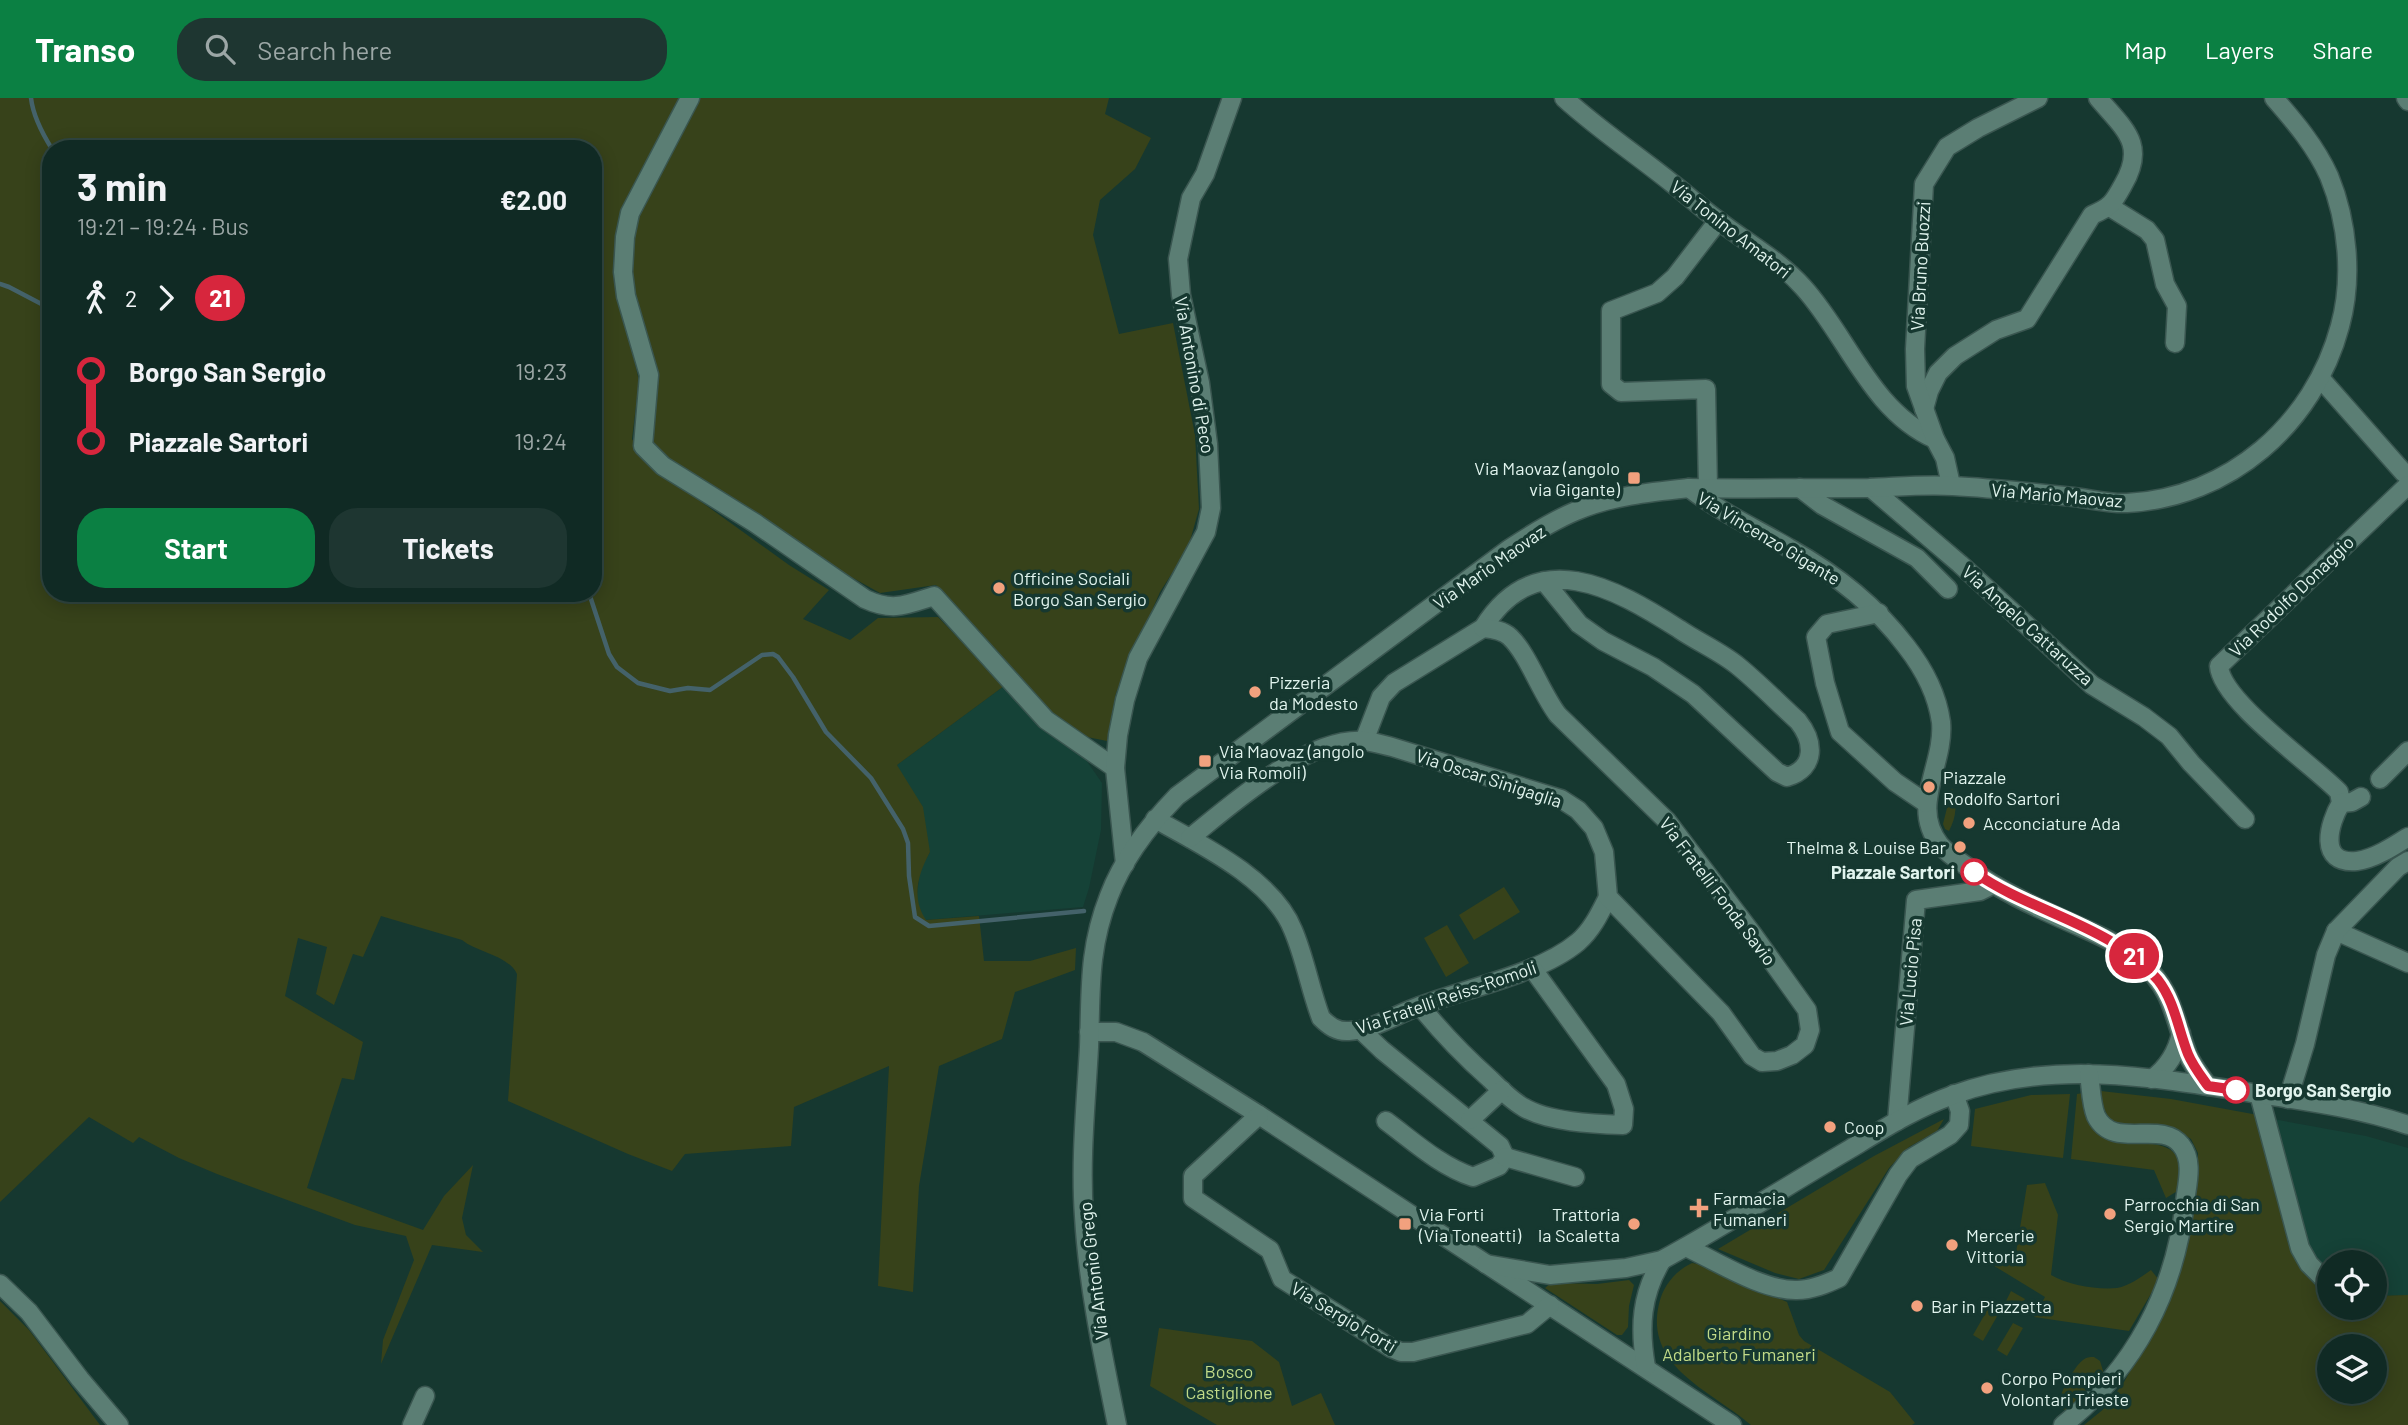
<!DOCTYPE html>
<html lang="en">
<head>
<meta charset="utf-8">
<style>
  :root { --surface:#102a24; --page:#1e3631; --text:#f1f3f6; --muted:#9ca7a6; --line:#304641; --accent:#0b8043 }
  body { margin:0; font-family:Barlow,sans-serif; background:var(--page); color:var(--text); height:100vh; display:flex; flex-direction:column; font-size:26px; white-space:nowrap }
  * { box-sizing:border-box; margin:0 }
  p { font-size:23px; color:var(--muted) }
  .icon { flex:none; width:38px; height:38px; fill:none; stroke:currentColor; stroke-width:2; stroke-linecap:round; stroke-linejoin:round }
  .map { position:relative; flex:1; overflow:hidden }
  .details { position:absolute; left:42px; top:42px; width:560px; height:462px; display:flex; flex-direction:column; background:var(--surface); border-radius:28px; box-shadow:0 4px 18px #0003,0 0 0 2px var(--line) }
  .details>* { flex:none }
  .badge { padding:0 14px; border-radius:23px; font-size:24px; line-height:46px }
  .buttons { position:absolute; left:2317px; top:1152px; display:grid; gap:14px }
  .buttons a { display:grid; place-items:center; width:70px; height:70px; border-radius:50%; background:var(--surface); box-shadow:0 4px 18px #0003,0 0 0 2px var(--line); font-size:35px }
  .map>.badge { position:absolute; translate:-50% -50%; box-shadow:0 0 0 4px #fff }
  .legs { display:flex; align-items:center; gap:10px; height:77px; padding:0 35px; font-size:23px }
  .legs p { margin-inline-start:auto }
  .head { display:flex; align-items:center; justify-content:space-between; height:119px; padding:0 35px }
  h1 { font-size:38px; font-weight:700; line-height:52px }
  .primary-button { display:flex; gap:14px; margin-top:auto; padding:14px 35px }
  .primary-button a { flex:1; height:80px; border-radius:28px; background:var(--accent); color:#fff; font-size:28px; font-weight:700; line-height:80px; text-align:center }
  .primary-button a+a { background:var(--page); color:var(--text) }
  ul { padding:0 35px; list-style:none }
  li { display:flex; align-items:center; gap:24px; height:70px; font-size:26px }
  li i { display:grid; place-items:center; width:10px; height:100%; margin:0 9px; background:currentColor }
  li i::after { content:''; width:18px; height:18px; margin:-9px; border:5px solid; border-radius:50%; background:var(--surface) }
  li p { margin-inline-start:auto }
  li:first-child i { background:linear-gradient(#0000 50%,currentColor 0) }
  li:last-child i { background:linear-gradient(currentColor 50%,#0000 0) }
  header { display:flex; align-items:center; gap:42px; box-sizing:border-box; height:98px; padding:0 35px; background:var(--accent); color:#fff }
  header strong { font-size:33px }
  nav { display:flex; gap:38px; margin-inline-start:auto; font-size:24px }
  .search { width:490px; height:63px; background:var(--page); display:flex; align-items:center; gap:18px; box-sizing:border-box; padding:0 24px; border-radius:28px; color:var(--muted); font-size:26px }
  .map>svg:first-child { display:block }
</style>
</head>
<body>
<header>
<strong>Transo</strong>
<div class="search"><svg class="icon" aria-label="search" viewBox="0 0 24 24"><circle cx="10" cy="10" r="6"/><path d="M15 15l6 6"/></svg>Search here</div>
<nav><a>Map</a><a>Layers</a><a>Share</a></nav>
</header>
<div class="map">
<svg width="2408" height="1327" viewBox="0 0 2408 1327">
  <rect width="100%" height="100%" fill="#163830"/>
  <!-- built -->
  <g fill="#154237">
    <path d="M1004,588L1045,630L1086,662L1102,685L1101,732L1089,790L1083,809L925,822L918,812L917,798L920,772L930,754L897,667Z"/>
    <path d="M2273,1021L2366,1038L2408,1050V1197L2375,1198V1164H2329V1175L2315,1159L2300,1132Z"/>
  </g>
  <!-- green -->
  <g fill="#37421a" fill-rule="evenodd">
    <path d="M0,0H679L617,127L613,168L639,283L632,341L650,367L789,467L829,492L803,521L850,542L878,520L938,519L1004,588L897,667L923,709L930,754C918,776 911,800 926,822L979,818L984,863H1030L1076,850L1075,872L1015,894L1002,941L939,968L919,1088L913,1194L878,1188L889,968L794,1009L791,1048L685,1056L672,1073L628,1056L508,1003L517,876C508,857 478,855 462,842L381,818L363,859L353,856L334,907L316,896L327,849L298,840L285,898L363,944L354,982L342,980L307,1090L423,1132L444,1098L473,1067L462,1120L466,1137L483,1154L432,1147L381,1266L383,1242L414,1162L406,1138L355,1127L217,1076L179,1060L139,1039L133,1045L89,1019L0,1104ZM51,51H593V495H51Z"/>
    <path d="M698,0H1109L1105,16L1151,40L1135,71L1100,102L1093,137L1119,236L1173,225L1195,337L1199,411L1188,450L1160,494L1116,595L1107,643L1082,638L1033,604L936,487L880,495L844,475L742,408L666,362L650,341L655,286L652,255L635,203L630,160L636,122Z"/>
    <path d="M1952,690C1957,707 1957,717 1949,733L1945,731L1943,726Z"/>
    <path d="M1504,789L1520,814L1474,842L1459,817Z"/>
    <path d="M1447,827L1469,865L1446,879L1424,840Z"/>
    <path d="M2101,993L2171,1001L2258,1017L2288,1145L2302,1170L2325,1200H2329V1209H2375V1198L2408,1197V1327H2084L2105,1310L2124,1284L2154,1231L2194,1096L2198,1071V1055L2191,1041L2178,1033L2159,1028L2115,1025L2108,1019L2103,1008ZM2329,1248H2375V1293H2329Z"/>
    <path d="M2083,995C2085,1008 2087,1021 2094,1031C2114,1059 2175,1028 2181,1070C2181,1077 2179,1085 2179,1092L2166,1100L2154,1072L2071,1061L2077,996Z"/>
    <path d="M2070,996L2063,1060L1971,1048L1975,1011L2031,997Z"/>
    <path d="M1944,1021L1937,1033L1909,1049L1889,1070L1824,1172L1799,1181L1775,1175L1718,1151L1874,1058Z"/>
    <path d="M2045,1085L2058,1117L2051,1177C2068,1187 2097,1192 2117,1190C2129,1188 2141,1179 2151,1172L2159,1182L2129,1233L2034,1219L2045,1199L1991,1166L1994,1162L2014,1167L2027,1087Z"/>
    <path d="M1692,1165L1704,1167L1787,1204L1799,1237L1804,1243L1890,1294L1915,1325L1912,1327H1751C1712,1293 1644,1269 1659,1206C1663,1188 1675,1173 1692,1165Z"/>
    <path d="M1629,1182L1634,1187L1629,1208L1628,1229L1622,1237H1617L1545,1190L1551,1185L1597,1186Z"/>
    <path d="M2011,1193L2025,1201L2017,1215L2004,1207Z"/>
    <path d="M0,1203L29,1232L100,1327H0Z"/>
    <path d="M1989,1209L1999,1215L1983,1243L1973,1237Z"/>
    <path d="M2013,1225L2023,1230L2007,1258L1997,1252Z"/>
    <path d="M1159,1230L1252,1243L1279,1264L1292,1308L1321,1295L1335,1327H1217L1150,1288Z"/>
    <path d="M2094,1259L2100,1263L2104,1276L2094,1292L2066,1312L2058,1310C2057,1300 2074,1268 2083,1262C2087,1259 2089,1259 2094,1259Z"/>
  </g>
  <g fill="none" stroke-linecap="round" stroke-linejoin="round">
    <!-- stream -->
    <g stroke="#44626a" stroke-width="4.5">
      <path d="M31,0C33,18 42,35 52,51"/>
      <path d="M0,186L9,189L51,211"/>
      <path d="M589,495L609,556L617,569L638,585L670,593L688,590L710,592L762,557L773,556L778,559L793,579L826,634L871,680L903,731L908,745L909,778L915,819L929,828L1084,813"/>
    </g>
    <!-- minor casing -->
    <g stroke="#3a5650" stroke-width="21">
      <g id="minor">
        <path d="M690,0L630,115L625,139L623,174L626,198L649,277L643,348L663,368L755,425L865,501C893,514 906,507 934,498L1046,622L1115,670"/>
        <path d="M1564,0C1598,31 1637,57 1673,86C1689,98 1703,112 1719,123C1747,145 1779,162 1803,189C1847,237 1871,313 1935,341"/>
        <path d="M2406,0L2408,3"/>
        <path d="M2110,109L2147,132L2155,142L2165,186L2177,208L2175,245"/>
        <path d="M2321,281L2404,375"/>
        <path d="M1924,311L1929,293L1938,275L1955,258L1996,232L2027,221L2092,117C2111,109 2113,105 2123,87C2147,46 2124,31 2098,0"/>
        <path d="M1951,387L1945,360L1935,341L1916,288L1915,251L1924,86L1947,49L1978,30L2038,0"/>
        <path d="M2408,387L2219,568C2221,603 2313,667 2339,694L2341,705C2329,725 2317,767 2357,763C2374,761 2394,748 2408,739"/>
        <path d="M1689,390C1720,414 1755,430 1789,450C1834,475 1875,507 1906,548C1924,571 1937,595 1941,624C1945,667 1909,708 1940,747C1948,756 1959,763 1969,770C1999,792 2033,808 2067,823C2093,835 2119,844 2141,864C2174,893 2173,919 2188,957C2193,968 2201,978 2208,988"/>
        <path d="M1708,390L1706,291L1621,294L1611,286V213L1657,195L1675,179L1718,123"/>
        <path d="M1800,390L1822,407L1917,460L1948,491"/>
        <path d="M1871,390L1960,466L2092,587L2144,619L2169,638L2191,665L2245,721"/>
        <path d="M1879,515L1827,526L1816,539L1825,585L1840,634L1895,684L1926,705"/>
        <path d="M1364,643L1381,599L1394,585L1483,530C1536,445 1615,490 1679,531C1698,544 1721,554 1738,568C1759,585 1778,605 1798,623C1814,643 1817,670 1787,679L1777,674L1693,596L1653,569L1603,543L1579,526L1544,483"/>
        <path d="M2380,681L2408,653"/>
        <path d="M2341,705L2352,704L2361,699"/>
        <path d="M1155,721C1200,746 1273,781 1293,832C1305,860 1310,891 1321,920C1329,928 1337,934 1349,933C1373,932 1397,916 1420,908C1467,890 1540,876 1578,844C1592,832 1600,815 1608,799"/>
        <path d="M1190,740C1233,705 1308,638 1365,643C1374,644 1383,647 1392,649L1561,701L1578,712L1594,730L1604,754L1608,799L1721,915L1752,958L1762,964L1777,963L1792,957L1805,947L1810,932L1807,912L1754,838L1667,723L1558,617C1541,595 1528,556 1510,539C1503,532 1492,531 1483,530"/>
        <path d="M1125,766L1115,670L1118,637L1125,602L1138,560L1206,434L1211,410L1208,346L1200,285L1181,197L1178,161L1191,100L1205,76L1232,0"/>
        <path d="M2336,833L2408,865"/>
        <path d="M1420,908C1442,935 1464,958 1490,981C1500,991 1511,1002 1523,1009C1547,1024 1594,1026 1623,1027L1624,1011L1616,986L1532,870"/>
        <path d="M1361,932L1382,952L1500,1048L1505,1059L1499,1068L1473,1079C1440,1068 1413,1043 1386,1023"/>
        <path d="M1089,934H1116L1143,944L1259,1017L1732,1327"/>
        <path d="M2152,981C2168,969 2177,955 2181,935"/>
        <path d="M2259,996L2300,1150L2309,1166L2329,1186"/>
        <path d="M2288,1001L2305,946L2326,857L2336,833L2398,769L2408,763"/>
        <path d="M1259,1017L1193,1078V1100L1270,1152L1282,1181L1391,1250L1401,1254H1413L1527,1226L1550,1207"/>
        <path d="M1470,1022L1502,992"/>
        <path d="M1897,1023L1916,802L1980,793L1992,787"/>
        <path d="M1505,1059L1575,1079"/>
        <path d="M1686,1149C1718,1164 1763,1193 1797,1192C1812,1192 1826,1186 1839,1180L1898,1077L1910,1061L1950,1037L1959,1027L1960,1013L1954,996"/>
        <path d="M1486,1166L1550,1177L1626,1170L1662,1162C1726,1127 1787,1088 1850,1051C1883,1031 1916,1010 1953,997C2049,961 2154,979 2252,995C2304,1003 2358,1010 2408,1027"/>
        <path d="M0,1186L29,1214L80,1281L119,1327"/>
        <path d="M1646,1269C1639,1229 1641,1197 1662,1162"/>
        <path d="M412,1327L425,1298"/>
        <path d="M1117,1327C1103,1258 1088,1189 1084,1118C1080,1062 1086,1005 1089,949C1091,893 1088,851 1109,798C1123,761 1150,726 1177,698L1509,451C1530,437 1552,423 1576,413C1611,398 1651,394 1689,390C1749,391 1809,390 1869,390C1897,389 1925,386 1953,388C1994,390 2034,395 2074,399C2091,401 2110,406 2127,405C2229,400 2314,326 2340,228C2353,181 2348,124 2329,78C2316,49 2295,24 2274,0"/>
        <path d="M2063,1327C2135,1271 2175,1193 2185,1104C2187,1086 2194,1063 2181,1047C2161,1021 2113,1053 2096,1018C2091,1006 2091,989 2089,976"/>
      </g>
    </g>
    <!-- minor -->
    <use href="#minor" stroke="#5b7e74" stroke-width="18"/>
  </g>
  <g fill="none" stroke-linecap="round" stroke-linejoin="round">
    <!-- line-1 casing -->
    <g stroke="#fff" stroke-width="16">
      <path id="line-1" d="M1974,774C2032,815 2112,827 2158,882C2175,904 2178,931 2188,956C2193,968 2201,978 2208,988L2236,992"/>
    </g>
    <!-- line-1 -->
    <use href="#line-1" stroke="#d7263d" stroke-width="10"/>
  </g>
  <!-- markers -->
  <g fill="#f2a17e" stroke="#163830" stroke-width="2.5">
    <rect x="1627" y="373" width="14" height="14" rx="3.5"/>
    <circle cx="999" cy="490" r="7"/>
    <circle cx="1255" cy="594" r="7"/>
    <rect x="1198" y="656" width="14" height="14" rx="3.5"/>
    <circle cx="1929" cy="689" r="7"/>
    <circle cx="1969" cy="725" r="7"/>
    <circle cx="1960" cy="749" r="7"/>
    <circle cx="1830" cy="1029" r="7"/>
    <path d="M1695.5 1099.5h7v7h7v7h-7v7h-7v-7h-7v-7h7z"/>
    <circle cx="2110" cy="1116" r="7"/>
    <rect x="1398" y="1119" width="14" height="14" rx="3.5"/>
    <circle cx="1634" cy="1126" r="7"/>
    <circle cx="1952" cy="1147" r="7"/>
    <circle cx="1917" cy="1208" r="7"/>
    <circle cx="1987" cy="1290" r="7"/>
  </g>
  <g fill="#fff" stroke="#d7263d" stroke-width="3.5">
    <circle cx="1974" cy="774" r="12"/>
    <circle cx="2236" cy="992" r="12"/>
  </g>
  <g text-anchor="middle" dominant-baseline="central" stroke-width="7" stroke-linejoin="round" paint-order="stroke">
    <!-- street labels -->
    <g font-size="18" fill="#e1f4ee" stroke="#163830">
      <text transform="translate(1731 131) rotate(38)">Via Tonino Amatori</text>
      <text transform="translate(1920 168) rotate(-87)">Via Bruno Buozzi</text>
      <text transform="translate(1195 277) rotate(80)">Via Antonino di Peco</text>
      <text transform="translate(2057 397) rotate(5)">Via Mario Maovaz</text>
      <text transform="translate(1769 440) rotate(31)">Via Vincenzo Gigante</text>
      <text transform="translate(1489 469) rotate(-35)">Via Mario Maovaz</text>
      <text transform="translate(2291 498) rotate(-44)">Via Rodolfo Donaggio</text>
      <text transform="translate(2028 527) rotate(42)">Via Angelo Cattaruzza</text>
      <text transform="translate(1489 680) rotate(18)">Via Oscar Sinigaglia</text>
      <text transform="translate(1718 793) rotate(53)">Via Fratelli Fonda Savio</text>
      <text transform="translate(1910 874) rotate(-85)">Via Lucio Pisa</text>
      <text transform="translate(1446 899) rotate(-19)">Via Fratelli Reiss-Romoli</text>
      <text transform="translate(1093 1173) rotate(-97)">Via Antonio Grego</text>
      <text transform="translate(1344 1219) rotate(31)">Via Sergio Forti</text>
    </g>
    <!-- poi labels -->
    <g font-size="18" fill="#e1f4ee" stroke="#163830" text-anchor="start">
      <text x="1620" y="370" text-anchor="end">Via Maovaz (angolo<tspan x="1620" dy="21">via Gigante)</tspan></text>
      <text x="1013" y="480">Officine Sociali<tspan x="1013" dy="21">Borgo San Sergio</tspan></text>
      <text x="1269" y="584">Pizzeria<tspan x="1269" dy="21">da Modesto</tspan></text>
      <text x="1219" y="653">Via Maovaz (angolo<tspan x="1219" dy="21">Via Romoli)</tspan></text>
      <text x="1943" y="679">Piazzale<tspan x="1943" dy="21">Rodolfo Sartori</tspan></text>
      <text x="1983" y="725">Acconciature Ada</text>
      <text x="1946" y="749" text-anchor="end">Thelma &amp; Louise Bar</text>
      <text x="1844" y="1029">Coop</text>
      <text x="1713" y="1100">Farmacia<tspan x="1713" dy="21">Fumaneri</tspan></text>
      <text x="2124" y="1106">Parrocchia di San<tspan x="2124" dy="21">Sergio Martire</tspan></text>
      <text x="1419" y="1116">Via Forti<tspan x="1419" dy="21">(Via Toneatti)</tspan></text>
      <text x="1620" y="1116" text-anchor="end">Trattoria<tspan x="1620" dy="21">la Scaletta</tspan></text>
      <text x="1966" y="1137">Mercerie<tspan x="1966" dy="21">Vittoria</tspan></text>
      <text x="1931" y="1208">Bar in Piazzetta</text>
      <text x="2001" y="1280">Corpo Pompieri<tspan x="2001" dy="21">Volontari Trieste</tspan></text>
    </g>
    <!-- stop labels -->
    <g font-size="18" font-weight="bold" fill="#e1f4ee" stroke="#163830" text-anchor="end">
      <text x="1955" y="774">Piazzale Sartori</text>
      <text x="2255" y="992" text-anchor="start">Borgo San Sergio</text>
    </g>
    <!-- park labels -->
    <g font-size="18" fill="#c2db88" stroke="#163830">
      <text x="1739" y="1235">Giardino<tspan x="1739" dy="21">Adalberto Fumaneri</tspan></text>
      <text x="1229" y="1273">Bosco<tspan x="1229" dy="21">Castiglione</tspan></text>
    </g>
  </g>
</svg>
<div class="buttons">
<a><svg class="icon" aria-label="locate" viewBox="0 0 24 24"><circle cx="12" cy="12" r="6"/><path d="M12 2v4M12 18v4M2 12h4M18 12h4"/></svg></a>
<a><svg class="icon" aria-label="layers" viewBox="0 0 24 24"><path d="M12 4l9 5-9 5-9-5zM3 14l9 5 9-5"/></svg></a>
</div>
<b class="badge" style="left:2134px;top:858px;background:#d7263d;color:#fff">21</b>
<section class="details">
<div class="head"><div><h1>3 min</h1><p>19:21 – 19:24 · Bus</p></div><b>€2.00</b></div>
<div class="legs"><svg class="icon" aria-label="walk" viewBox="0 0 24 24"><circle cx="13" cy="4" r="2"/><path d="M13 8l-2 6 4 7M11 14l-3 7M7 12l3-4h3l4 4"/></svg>2<svg class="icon" aria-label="forward" viewBox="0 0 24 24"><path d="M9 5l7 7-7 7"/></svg><b class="badge" style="background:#d7263d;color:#fff">21</b></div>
<ul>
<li><i style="color:#d7263d"></i><b>Borgo San Sergio</b><p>19:23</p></li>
<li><i style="color:#d7263d"></i><b>Piazzale Sartori</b><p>19:24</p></li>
</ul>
<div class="primary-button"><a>Start</a><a>Tickets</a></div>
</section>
</div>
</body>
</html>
